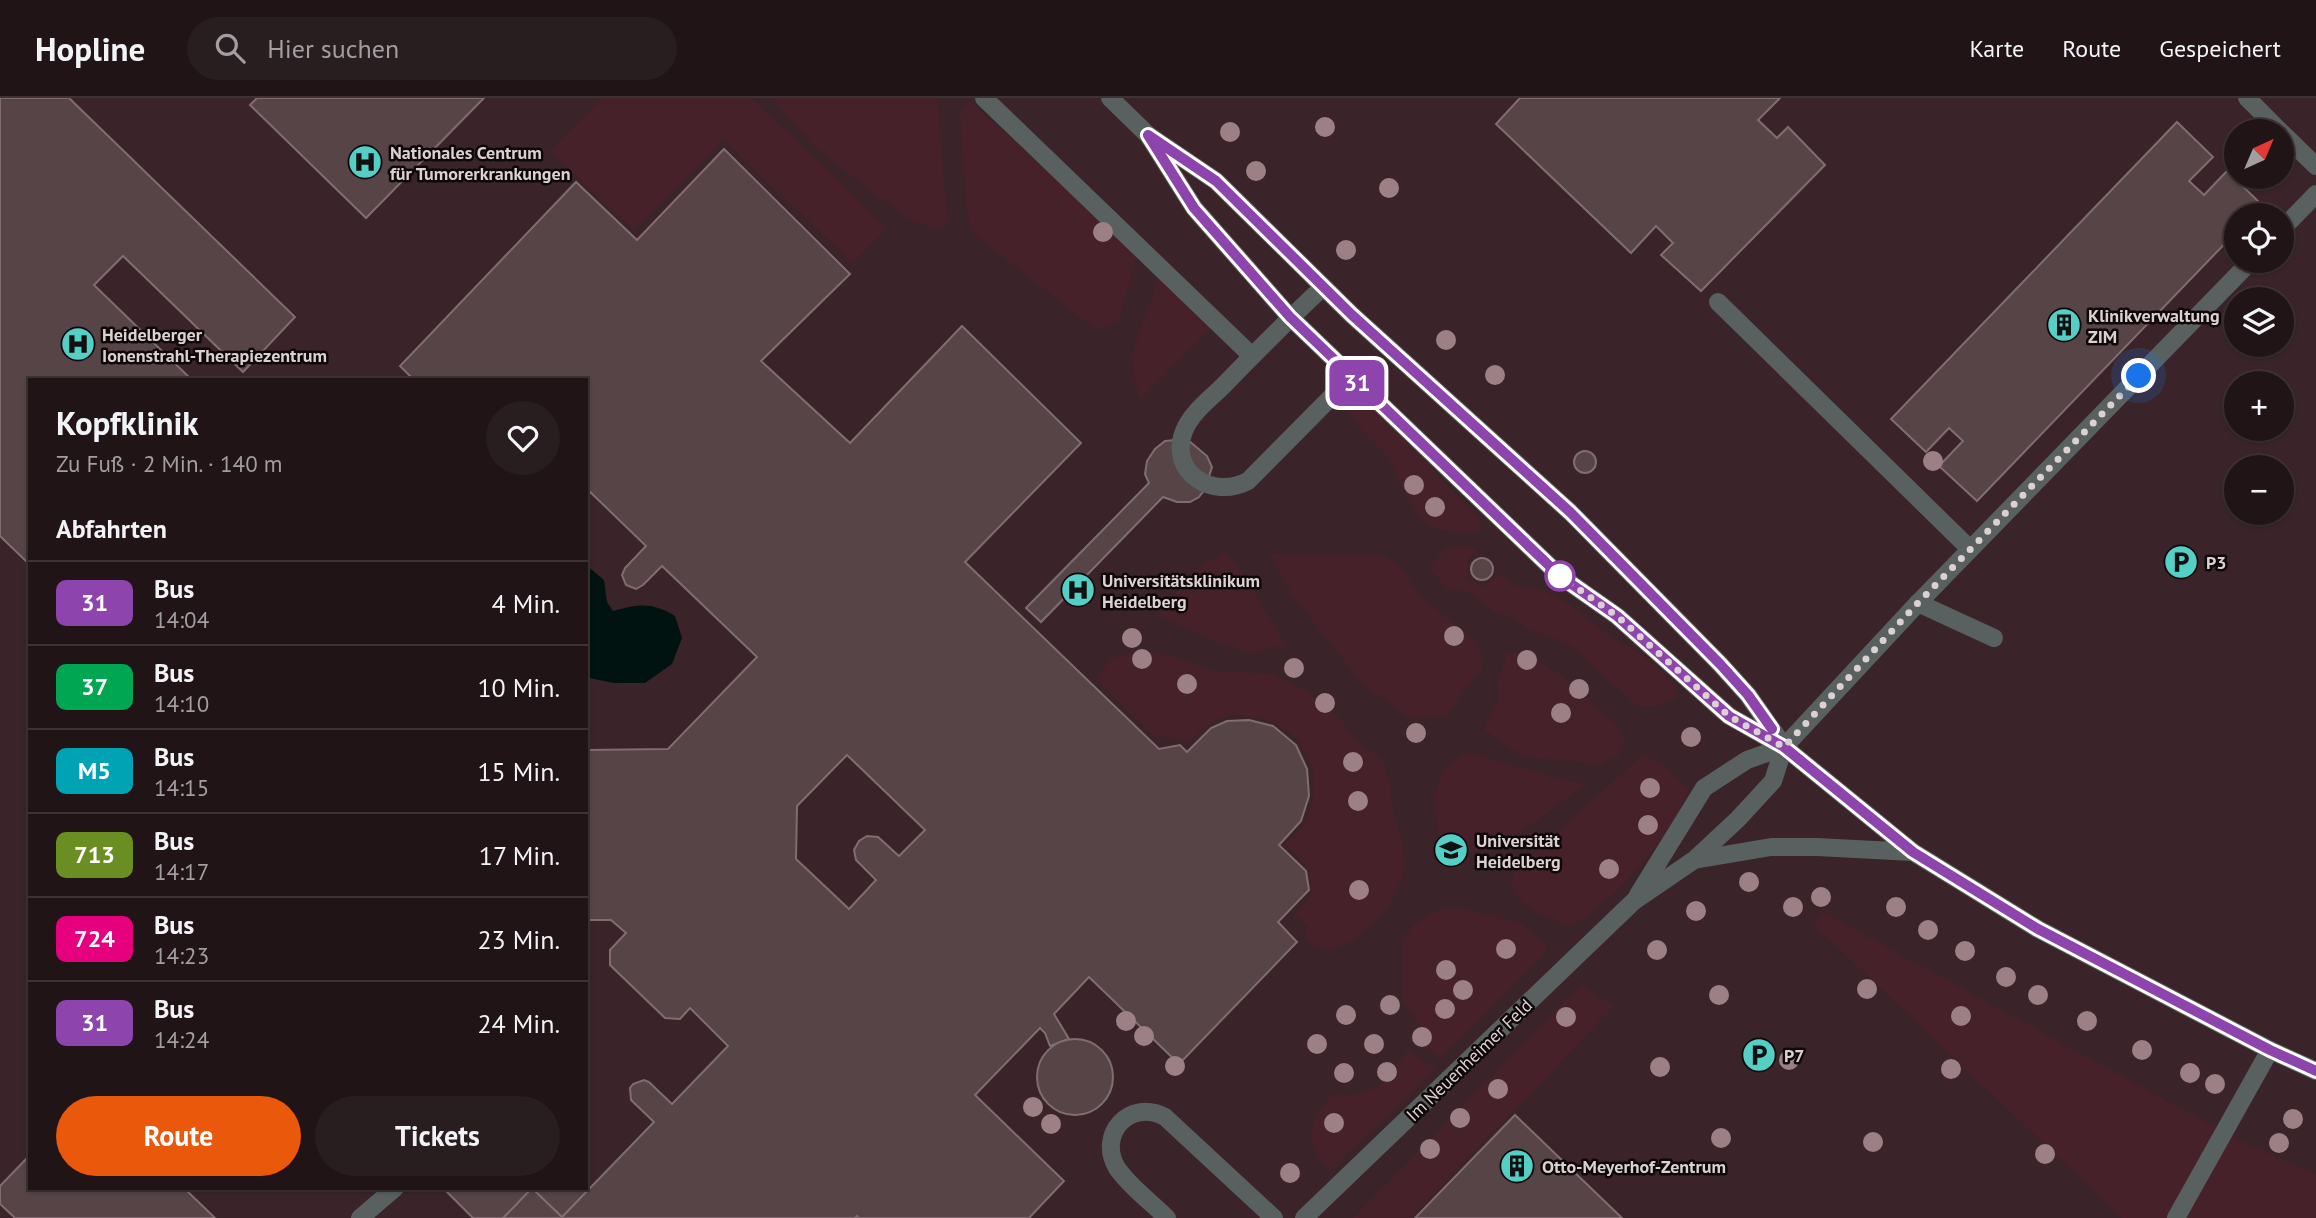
<!DOCTYPE html>
<html lang="de">
<head>
<meta charset="utf-8">
<style>
  :root { --surface:#201416; --page:#281d1f; --text:#f1f3f6; --muted:#a29ea1; --line:#3d3335; --accent:#ea580c }
  body { margin:0; font-family:"PT Sans",sans-serif; background:var(--page); color:var(--text); height:100vh; display:flex; flex-direction:column; font-size:26px; white-space:nowrap }
  * { box-sizing:border-box; margin:0 }
  p { font-size:23px; color:var(--muted) }
  .icon { flex:none; width:38px; height:38px; fill:none; stroke:currentColor; stroke-width:2; stroke-linecap:round; stroke-linejoin:round }
  .map { position:relative; flex:1; overflow:hidden }
  .panel { position:absolute; left:28px; top:280px; width:560px; height:812px; display:flex; flex-direction:column; background:var(--surface); border-radius:0px; box-shadow:0 2px 5px #0004,0 0 0 2px var(--line) }
  .panel>* { flex:none }
  .badge { padding:0 14px; border-radius:10px; font-size:24px; line-height:46px }
  .needle { width:46px; rotate:44deg }
  .tools { position:absolute; left:2224px; top:21px; display:grid; gap:14px }
  .tools a { display:grid; place-items:center; width:70px; height:70px; border-radius:50%; background:var(--surface); box-shadow:0 2px 5px #0004,0 0 0 2px var(--line); font-size:35px }
  .you { position:absolute; width:35px; height:35px; margin:-18px; border:5px solid #fff; border-radius:50%; background:#1a73e8; box-shadow:0 0 0 10px #1a73e833 }
  .map>.badge { position:absolute; translate:-50% -50%; box-shadow:0 0 0 4px #fff }
  h2 { padding:0 28px; font-size:26px; line-height:63px }
  .round { display:grid; place-items:center; flex:none; width:74px; height:74px; border-radius:37px; background:var(--page) }
  .headline { display:flex; align-items:center; justify-content:space-between; height:119px; padding:0 28px }
  h1 { font-size:33px; font-weight:600; line-height:52px }
  .primary-button { display:flex; gap:14px; margin-top:auto; padding:14px 28px }
  .primary-button a { flex:1; height:80px; border-radius:42px; background:var(--accent); color:#fff; font-size:28px; font-weight:600; line-height:80px; text-align:center }
  .primary-button a+a { background:var(--page); color:var(--text) }
  ul { padding:0; list-style:none }
  li { display:flex; align-items:center; gap:21px; height:84px; padding:0 28px; border-top:2px solid var(--line) }
  li div { flex:1 }
  li b { display:block; font-size:26px }
  li em { font-style:normal }
  li .badge { min-width:77px; font-weight:700; text-align:center }
  header { display:flex; align-items:center; gap:42px; box-sizing:border-box; height:98px; padding:0 35px; background:var(--surface); border-bottom:2px solid var(--line) }
  header strong { font-size:33px }
  nav { display:flex; gap:38px; margin-inline-start:auto; font-size:24px }
  .search { width:490px; height:63px; background:var(--page); display:flex; align-items:center; gap:18px; box-sizing:border-box; padding:0 24px; border-radius:38px; color:var(--muted); font-size:26px }
  .map>svg:first-child { display:block }
</style>
</head>
<body>
<header>
<strong>Hopline</strong>
<div class="search"><svg class="icon" aria-label="search" viewBox="0 0 24 24"><circle cx="10" cy="10" r="6"/><path d="M15 15l6 6"/></svg>Hier suchen</div>
<nav><a>Karte</a><a>Route</a><a>Gespeichert</a></nav>
</header>
<div class="map">
<svg width="2316" height="1120" viewBox="0 0 2316 1120">
  <rect width="100%" height="100%" fill="#2b1b1e"/>
  <!-- built -->
  <path fill="#3a2429" fill-rule="evenodd" d="M0,0H2316V1120H0ZM2236,33H2282V79H2236ZM2236,117H2282V163H2236ZM2236,201H2282V247H2236ZM30,282H586V1090H30ZM2236,285H2282V331H2236ZM2236,369H2282V415H2236Z"/>
  <!-- green -->
  <g fill="#46212a">
    <path d="M602,0H751L887,130L853,165L723,41L633,131L550,53Z"/>
    <path d="M772,0H937L948,125L941,133L913,123L871,93L813,47Z"/>
    <path d="M969,2L1088,110L1136,159L1119,223L1095,231L973,135L967,112L960,16Z"/>
    <path d="M1159,179L1215,226L1140,302L1134,279L1132,255Z"/>
    <path d="M1362,302L1372,307L1404,337L1442,383L1479,418L1482,431L1466,436L1435,431L1418,416L1408,400L1388,358L1364,334L1346,310L1351,303Z"/>
    <path d="M1470,448L1479,455L1468,461L1467,481L1483,488L1502,475L1516,488L1544,493L1569,506L1609,538L1643,557L1676,587V600L1658,608L1639,609L1570,547L1548,537L1528,532L1513,519L1494,514L1469,494L1448,491L1429,471L1444,451Z"/>
    <path d="M1225,454L1246,480L1286,547L1249,554L1212,543L1159,518C1179,490 1192,469 1225,454Z"/>
    <path d="M1270,456L1385,458L1400,469L1420,498L1478,545L1483,571L1463,593L1447,617L1410,620L1363,586L1293,498Z"/>
    <path d="M1141,552L1174,559L1215,573L1272,576L1309,595L1338,619L1360,645L1382,661L1390,685L1392,708L1402,742L1405,772L1389,810L1352,843L1331,852L1312,847L1304,836L1308,829L1294,816L1312,796L1309,771L1285,746L1305,727L1313,702V672L1300,643L1270,622L1233,616L1211,625L1188,645L1175,640L1154,638L1096,580L1112,560Z"/>
    <path d="M1508,555L1526,556L1558,575L1614,624L1625,642L1618,658L1601,666L1524,659L1483,631L1499,602L1497,584Z"/>
    <path d="M1466,655L1585,687L1497,752L1453,756L1439,742L1434,699L1444,670Z"/>
    <path d="M1642,657L1666,669L1689,692C1671,737 1613,808 1569,828C1546,820 1519,811 1510,786L1516,772Z"/>
    <path d="M1440,811H1464L1522,826L1545,846V856L1441,960L1420,946L1416,939L1420,929L1403,903V845L1413,827Z"/>
    <path d="M1823,814L2235,1040L2316,1076V1120H2122L1813,826Z"/>
    <path d="M1581,887L1614,908L1411,1120H1353Z"/>
    <path d="M1409,952L1436,971L1330,1072C1302,1042 1308,1026 1332,996L1354,997L1378,989Z"/>
  </g>
  <!-- water -->
  <path fill="#001311" d="M586,467L604,482L607,504L613,513C640,506 651,504 675,518L682,540L672,566L645,585H614L589,580L586,577Z"/>
  <!-- building -->
  <g fill="#564447" stroke="#816d71" stroke-width="2" fill-rule="evenodd">
    <path d="M0,0H69L295,219L243,274L123,158L94,187L192,282H30V467L0,438Z"/>
    <path d="M257,0H484L366,120L250,7Z"/>
    <path d="M1520,0H1780L1758,22L1777,40L1788,29L1825,67L1701,193L1661,157L1673,145L1656,128L1631,155L1496,26Z"/>
    <path d="M2177,24L2213,59L2189,83L2204,97L2227,73L2262,107L2253,117H2236V134L1977,403L1939,368L1963,343L1949,330L1926,354L1891,321Z"/>
    <path d="M724,51L850,176L761,263L850,345L962,228L1081,345L965,464L1159,651L1180,647L1187,654L1211,630L1227,623L1249,622L1273,628L1296,647L1307,671L1309,698L1301,723L1279,747L1306,773L1309,792L1278,824L1297,844L1179,966L1089,879L1054,916L1069,941L1050,948L1045,935L1040,930L975,997L1064,1083L1029,1120H859L857,1118L855,1120H503L532,1090L562,1119L654,1024L631,1002L630,990L633,986L644,982L649,984L672,1006L728,948L690,910L680,921L665,920L610,867V852L626,835L611,822H586V652L668,651L757,559L662,468L643,487L636,491L626,487L622,477L625,470L646,448L586,390V282H414L400,268L576,84L637,142ZM847,657L925,732L899,758L878,739L867,738L859,743L854,752L856,762L876,782L849,811L796,761L797,708Z"/>
    <path d="M1176,342L1189,343L1207,358L1212,369L1205,391L1199,399L1190,404H1177L1163,399L1041,524L1026,510L1149,385L1145,376L1147,363L1155,351L1165,343Z"/>
    <circle cx="1585" cy="364" r="11"/>
    <circle cx="1482" cy="471" r="11"/>
    <circle cx="1075" cy="979" r="38"/>
    <path d="M1515,1017L1622,1120H1415Z"/>
    <path d="M30,1057V1090H184L215,1120H15L0,1106V1088Z"/>
    <path d="M443,1090H532L503,1120H473Z"/>
    <path d="M532,1090H586L588,1092L562,1119Z"/>
  </g>
  <g fill="none" stroke-linecap="round" stroke-linejoin="round">
    <!-- service -->
    <g stroke="#586160" stroke-width="18">
      <path d="M984,0L1252,258"/>
      <path d="M2247,0L2280,33"/>
      <path d="M2282,35L2316,68"/>
      <path d="M2282,131L2316,96"/>
      <path d="M1323,189C1289,221 1256,254 1223,288C1210,301 1191,315 1184,333C1168,374 1212,402 1248,383L1351,279"/>
      <path d="M1718,204L1970,451"/>
      <path d="M1918,505L1994,540"/>
      <path d="M1784,649L1918,505L2251,163"/>
      <path d="M360,1120L395,1090"/>
      <path d="M1167,1120C1151,1104 1129,1088 1117,1070C1097,1037 1129,1000 1165,1019L1274,1120"/>
      <path d="M2176,1120L2270,952"/>
    </g>
    <!-- minor -->
    <g stroke="#586160" stroke-width="18">
      <path d="M1110,0L1148,37L1216,83L1352,217L1570,414L1720,566L1748,597L1780,643"/>
      <path d="M1148,37L1194,110L1290,219L1560,478L1617,518L1729,618L1784,649L1913,754L2038,831L2270,952L2316,973"/>
      <path d="M1694,762L1771,749H1817L1913,754"/>
      <path d="M1638,797L1704,690L1747,662L1784,649"/>
      <path d="M1304,1120L1634,803L1694,762L1738,721L1773,683L1784,649"/>
    </g>
  </g>
  <!-- trees -->
  <g fill="#9c8085">
    <circle cx="1325" cy="29" r="10"/>
    <circle cx="1230" cy="34" r="10"/>
    <circle cx="1256" cy="73" r="10"/>
    <circle cx="1389" cy="90" r="10"/>
    <circle cx="1103" cy="134" r="10"/>
    <circle cx="1346" cy="152" r="10"/>
    <circle cx="1446" cy="242" r="10"/>
    <circle cx="1495" cy="277" r="10"/>
    <circle cx="1933" cy="363" r="10"/>
    <circle cx="1414" cy="387" r="10"/>
    <circle cx="1435" cy="409" r="10"/>
    <circle cx="1454" cy="538" r="10"/>
    <circle cx="1132" cy="540" r="10"/>
    <circle cx="1142" cy="561" r="10"/>
    <circle cx="1527" cy="562" r="10"/>
    <circle cx="1294" cy="570" r="10"/>
    <circle cx="1187" cy="586" r="10"/>
    <circle cx="1579" cy="591" r="10"/>
    <circle cx="1325" cy="605" r="10"/>
    <circle cx="1561" cy="615" r="10"/>
    <circle cx="1416" cy="635" r="10"/>
    <circle cx="1691" cy="639" r="10"/>
    <circle cx="1353" cy="664" r="10"/>
    <circle cx="1650" cy="690" r="10"/>
    <circle cx="1358" cy="703" r="10"/>
    <circle cx="1648" cy="727" r="10"/>
    <circle cx="1609" cy="771" r="10"/>
    <circle cx="1749" cy="784" r="10"/>
    <circle cx="1359" cy="792" r="10"/>
    <circle cx="1821" cy="799" r="10"/>
    <circle cx="1793" cy="809" r="10"/>
    <circle cx="1896" cy="809" r="10"/>
    <circle cx="1696" cy="813" r="10"/>
    <circle cx="1928" cy="832" r="10"/>
    <circle cx="1506" cy="851" r="10"/>
    <circle cx="1657" cy="852" r="10"/>
    <circle cx="1965" cy="853" r="10"/>
    <circle cx="1446" cy="872" r="10"/>
    <circle cx="2006" cy="879" r="10"/>
    <circle cx="1867" cy="891" r="10"/>
    <circle cx="1463" cy="892" r="10"/>
    <circle cx="1719" cy="897" r="10"/>
    <circle cx="2038" cy="897" r="10"/>
    <circle cx="1390" cy="907" r="10"/>
    <circle cx="1445" cy="911" r="10"/>
    <circle cx="1346" cy="917" r="10"/>
    <circle cx="1961" cy="918" r="10"/>
    <circle cx="1566" cy="919" r="10"/>
    <circle cx="1126" cy="923" r="10"/>
    <circle cx="2087" cy="923" r="10"/>
    <circle cx="1144" cy="938" r="10"/>
    <circle cx="1422" cy="939" r="10"/>
    <circle cx="1317" cy="946" r="10"/>
    <circle cx="1374" cy="946" r="10"/>
    <circle cx="2142" cy="952" r="10"/>
    <circle cx="1789" cy="962" r="10"/>
    <circle cx="1175" cy="968" r="10"/>
    <circle cx="1660" cy="969" r="10"/>
    <circle cx="1951" cy="971" r="10"/>
    <circle cx="1387" cy="974" r="10"/>
    <circle cx="1344" cy="975" r="10"/>
    <circle cx="2190" cy="975" r="10"/>
    <circle cx="2215" cy="986" r="10"/>
    <circle cx="1498" cy="991" r="10"/>
    <circle cx="1033" cy="1009" r="10"/>
    <circle cx="1460" cy="1020" r="10"/>
    <circle cx="2293" cy="1021" r="10"/>
    <circle cx="1334" cy="1025" r="10"/>
    <circle cx="1051" cy="1026" r="10"/>
    <circle cx="1721" cy="1040" r="10"/>
    <circle cx="1873" cy="1044" r="10"/>
    <circle cx="2279" cy="1045" r="10"/>
    <circle cx="1430" cy="1051" r="10"/>
    <circle cx="2045" cy="1056" r="10"/>
    <circle cx="1290" cy="1075" r="10"/>
  </g>
  <g fill="none" stroke-linecap="round" stroke-linejoin="round">
    <!-- line casing -->
    <g stroke="#fff" stroke-width="16">
      <path id="line" d="M1772,631L1748,597L1720,566L1570,414L1352,217L1216,83L1148,37L1194,110L1290,219L1560,478L1617,518L1729,618L1784,649L1913,754L2038,831L2270,952L2316,973"/>
    </g>
    <!-- line -->
    <use href="#line" stroke="#8e44ad" stroke-width="10"/>
    <!-- walk -->
    <path stroke="#dbd0d2" stroke-width="7" stroke-dasharray="0 12.6" d="M1560,478L1617,518L1729,618L1784,649L1918,505L2139,278"/>
  </g>
  <!-- icons -->
  <defs>
    <g id="hospital-disc" transform="scale(1.75)"><circle r="9.5" fill="#55cec5" stroke="#0f0809"/><path d="M-5-5h3v3.5h4V-5h3V5h-3V1.5h-4V5h-3Z" fill="#111"/></g>
    <g id="building-disc" transform="scale(1.75)"><circle r="9.5" fill="#55cec5" stroke="#0f0809"/><path d="M-4-6H4V6H1V3H-1V6H-4ZM-2.5-4.3h1.7v1.8h-1.7ZM.8-4.3h1.7v1.8H.8ZM-2.5-1h1.7V.8h-1.7ZM.8-1h1.7V.8H.8Z" fill="#111"/></g>
    <g id="parking-disc" transform="scale(1.75)"><circle r="9.5" fill="#55cec5" stroke="#0f0809"/><path d="M-3.5-5.5H1a3.5 3.5 0 0 1 0 7H-1V5.5H-3.5ZM-1-3.4V-.6H.8a1.4 1.4 0 0 0 0-2.8Z" fill="#111"/></g>
    <g id="university-disc" transform="scale(1.75)"><circle r="9.5" fill="#55cec5" stroke="#0f0809"/><path d="M0-5L7-2L0 1L-7-2ZM-4 1L0 2.5L4 1V4Q0 6-4 4Z" fill="#111"/></g>
  </defs>
  <g fill-rule="evenodd">
    <use href="#hospital-disc" x="365" y="64"/>
    <use href="#building-disc" x="2064" y="227"/>
    <use href="#hospital-disc" x="78" y="246"/>
    <use href="#parking-disc" x="2181" y="464"/>
    <use href="#hospital-disc" x="1078" y="492"/>
    <use href="#university-disc" x="1451" y="752"/>
    <use href="#parking-disc" x="1759" y="957"/>
    <use href="#building-disc" x="1517" y="1068"/>
  </g>
  <!-- markers -->
  <circle fill="#fff" stroke="#8e44ad" stroke-width="3.5" cx="1560" cy="478" r="14"/>
  <g text-anchor="middle" dominant-baseline="central" stroke-width="5" stroke-linejoin="round" paint-order="stroke">
    <!-- poi labels -->
    <g font-size="18" font-weight="bold" fill="#dbd0d2" stroke="#0f0809" text-anchor="start">
      <text x="390" y="54">Nationales Centrum<tspan x="390" dy="21">für Tumorerkrankungen</tspan></text>
      <text x="2088" y="217">Klinikverwaltung<tspan x="2088" dy="21">ZIM</tspan></text>
      <text x="102" y="236">Heidelberger<tspan x="102" dy="21">Ionenstrahl-Therapiezentrum</tspan></text>
      <text x="2206" y="464">P3</text>
      <text x="1102" y="482">Universitätsklinikum<tspan x="1102" dy="21">Heidelberg</tspan></text>
      <text x="1476" y="742">Universität<tspan x="1476" dy="21">Heidelberg</tspan></text>
      <text x="1784" y="957">P7</text>
      <text x="1542" y="1068">Otto-Meyerhof-Zentrum</text>
    </g>
    <!-- street labels -->
    <g font-size="18" fill="#dbd0d2" stroke="#0f0809">
      <text transform="translate(1469 962) rotate(-44)">Im Neuenheimer Feld</text>
    </g>
  </g>
</svg>
<div class="tools">
<a><svg class="needle" viewBox="-14 -14 28 28"><path d="M0-13l5 13h-10z" fill="#e53935"/><path d="M0 13l5-13h-10z" fill="#a29ea1"/></svg></a>
<a><svg class="icon" aria-label="locate" viewBox="0 0 24 24"><circle cx="12" cy="12" r="6"/><path d="M12 2v4M12 18v4M2 12h4M18 12h4"/></svg></a>
<a><svg class="icon" aria-label="layers" viewBox="0 0 24 24"><path d="M12 4l9 5-9 5-9-5zM3 14l9 5 9-5"/></svg></a>
<a>+</a>
<a>−</a>
</div>
<div class="you" style="left:2139px;top:278px"></div>
<b class="badge" style="left:1357px;top:285px;background:#8e44ad;color:#fff">31</b>
<section class="panel">
<div class="headline"><div><h1>Kopfklinik</h1><p>Zu Fuß · 2 Min. · 140 m</p></div><a class="round"><svg class="icon" aria-label="heart" viewBox="0 0 24 24"><path d="M12 20l-8-8c-3-5 5-10 8-4 3-6 11-1 8 4z"/></svg></a></div>
<h2>Abfahrten</h2>
<ul>
<li><span class="badge" style="background:#8e44ad;color:#fff">31</span><div><b>Bus</b><p>14:04</p></div><em>4 Min.</em></li>
<li><span class="badge" style="background:#00a651;color:#fff">37</span><div><b>Bus</b><p>14:10</p></div><em>10 Min.</em></li>
<li><span class="badge" style="background:#00a3b4;color:#fff">M5</span><div><b>Bus</b><p>14:15</p></div><em>15 Min.</em></li>
<li><span class="badge" style="background:#6b8e23;color:#fff">713</span><div><b>Bus</b><p>14:17</p></div><em>17 Min.</em></li>
<li><span class="badge" style="background:#e6007e;color:#fff">724</span><div><b>Bus</b><p>14:23</p></div><em>23 Min.</em></li>
<li><span class="badge" style="background:#8e44ad;color:#fff">31</span><div><b>Bus</b><p>14:24</p></div><em>24 Min.</em></li>
</ul>
<div class="primary-button"><a>Route</a><a>Tickets</a></div>
</section>
</div>
</body>
</html>
